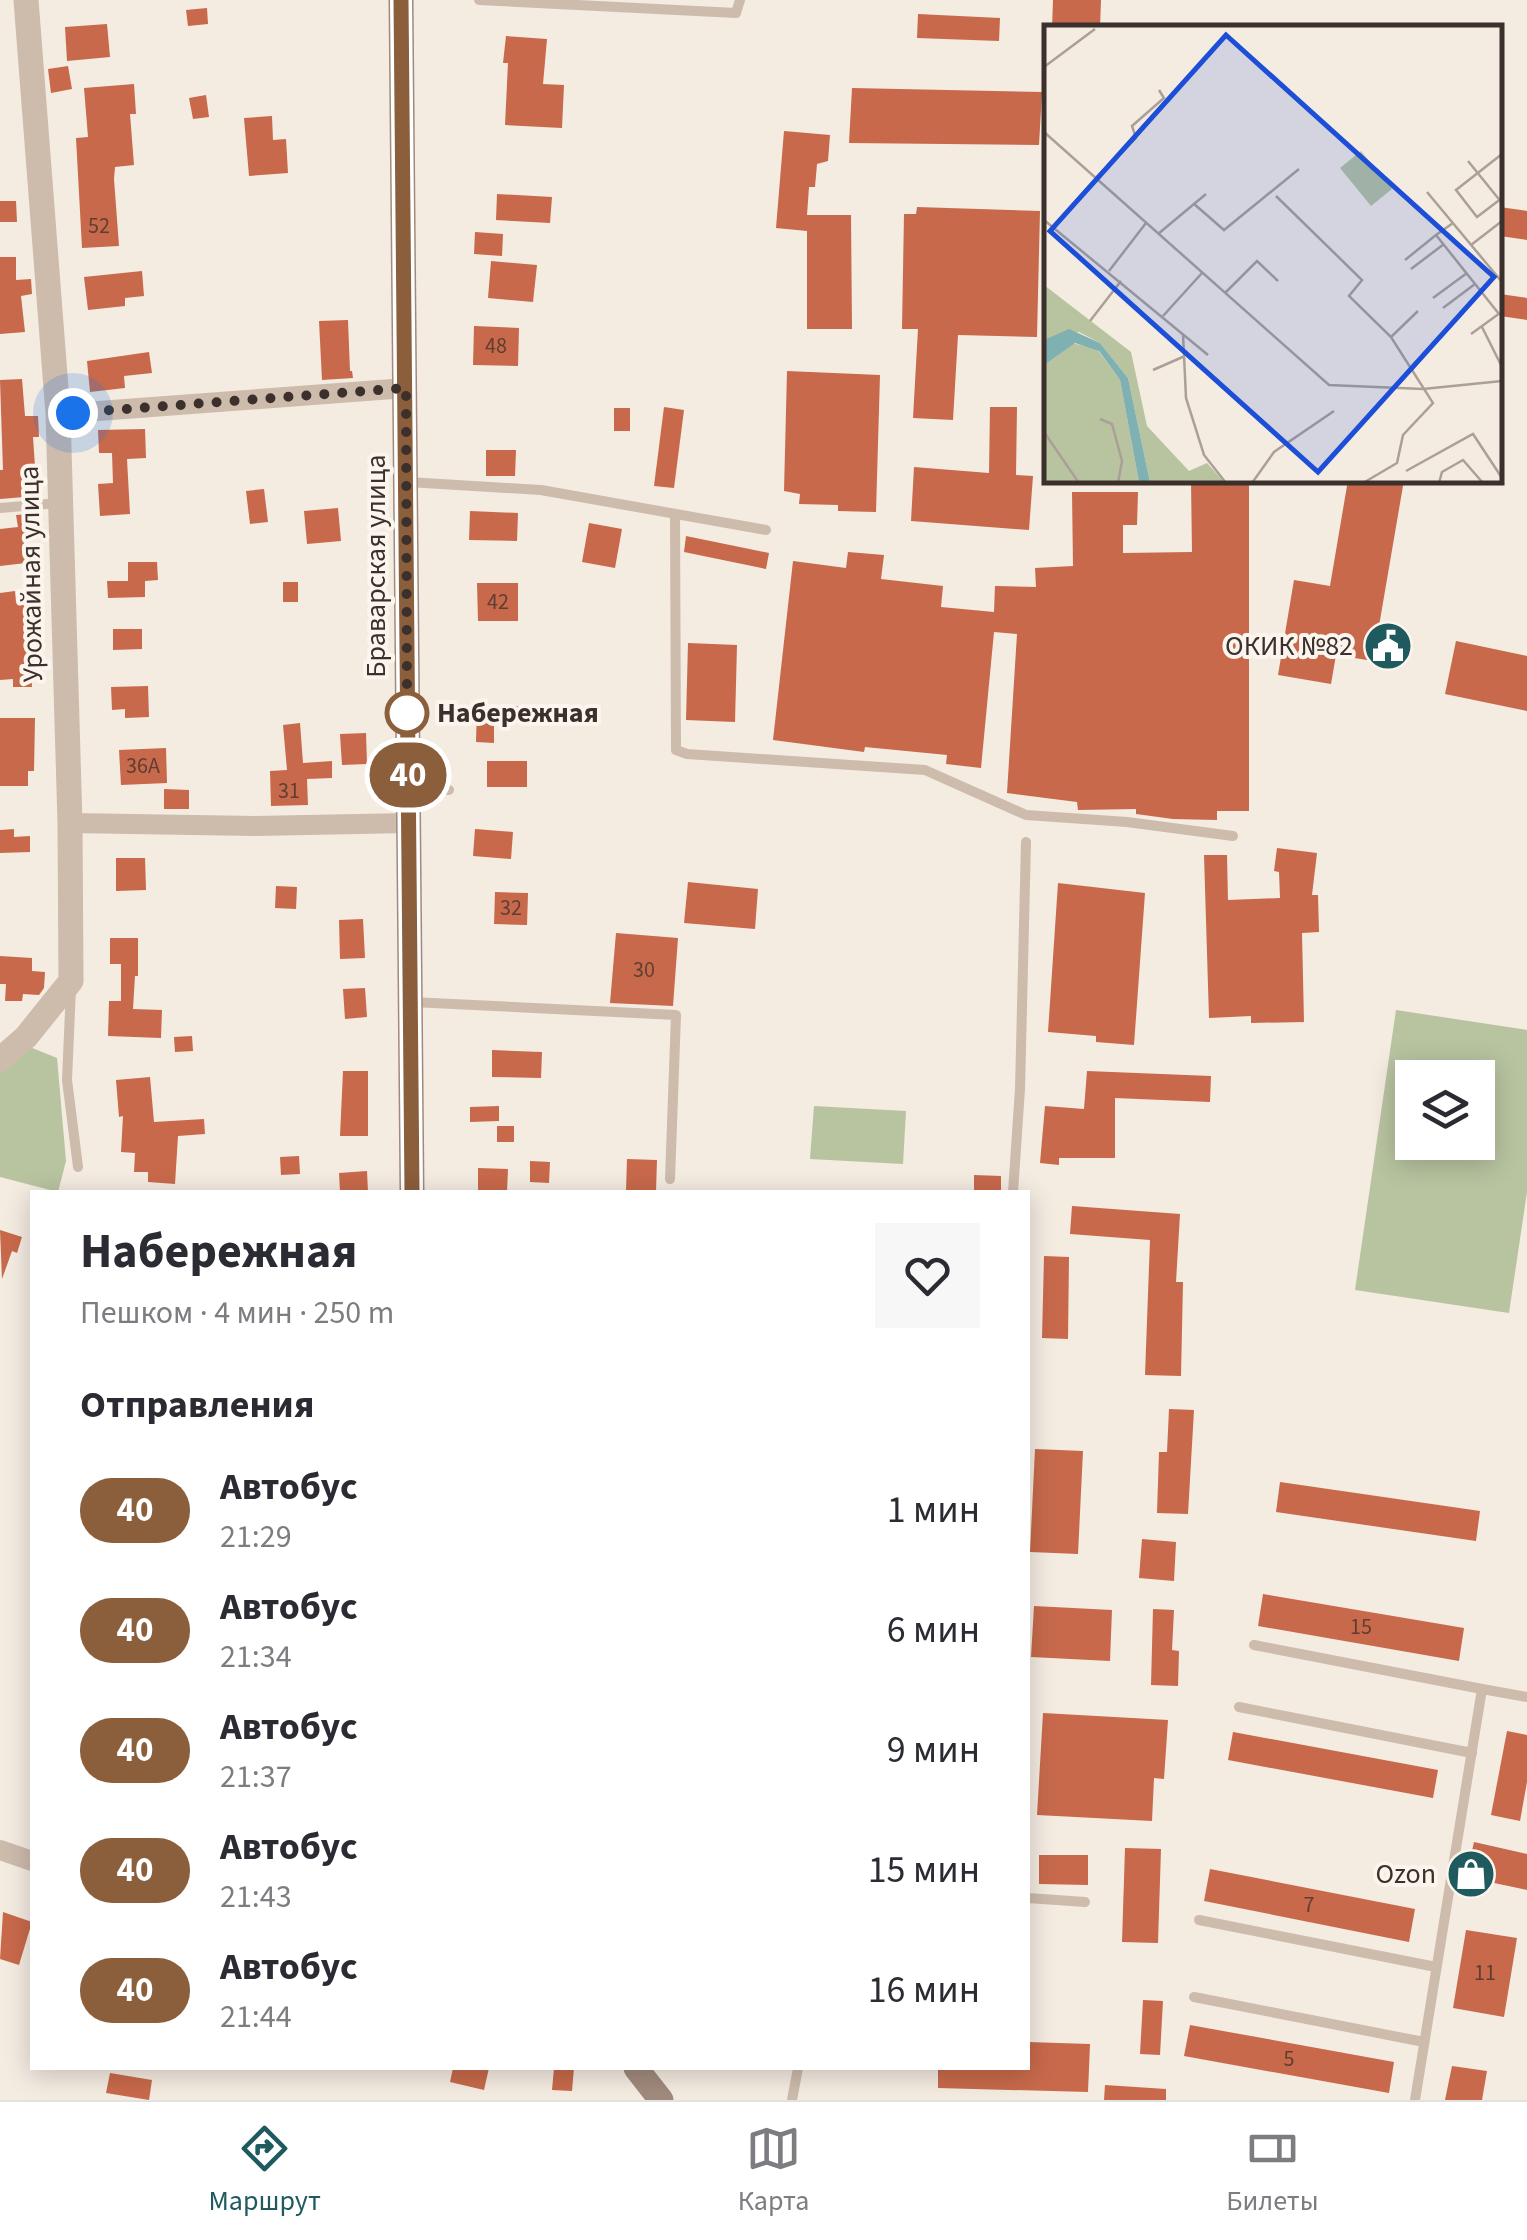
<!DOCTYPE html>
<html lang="ru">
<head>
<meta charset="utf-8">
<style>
  :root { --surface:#fff; --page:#f7f7f7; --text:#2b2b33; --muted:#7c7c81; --line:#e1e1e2; --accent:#1f5a5e }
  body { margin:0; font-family:"Source Sans 3",sans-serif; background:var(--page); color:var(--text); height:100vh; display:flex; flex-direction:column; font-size:38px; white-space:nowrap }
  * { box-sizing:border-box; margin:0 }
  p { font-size:32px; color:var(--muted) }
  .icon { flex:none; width:55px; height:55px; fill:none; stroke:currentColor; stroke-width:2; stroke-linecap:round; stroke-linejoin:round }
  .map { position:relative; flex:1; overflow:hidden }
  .drawer { position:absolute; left:30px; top:1190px; width:1000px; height:880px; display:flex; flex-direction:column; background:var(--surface); border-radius:0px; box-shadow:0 5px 25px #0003 }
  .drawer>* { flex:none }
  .badge { padding:0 20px; border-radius:32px; font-size:35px; line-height:65px }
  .fabs { position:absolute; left:1395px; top:1060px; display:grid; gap:20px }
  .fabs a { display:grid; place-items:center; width:100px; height:100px; border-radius:0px; background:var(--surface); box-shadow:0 5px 25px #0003; font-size:50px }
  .you { position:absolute; width:50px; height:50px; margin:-25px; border:8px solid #fff; border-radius:50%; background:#1a73e8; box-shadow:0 0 0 15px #1a73e833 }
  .map>.badge { position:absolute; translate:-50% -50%; box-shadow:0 0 0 5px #fff }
  h2 { padding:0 50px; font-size:38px; line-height:90px }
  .round { display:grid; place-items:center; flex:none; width:105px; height:105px; border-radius:0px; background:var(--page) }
  .overview { display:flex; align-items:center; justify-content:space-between; height:170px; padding:0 50px }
  h1 { font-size:48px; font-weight:700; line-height:75px }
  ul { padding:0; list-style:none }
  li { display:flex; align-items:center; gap:30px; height:120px; padding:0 50px }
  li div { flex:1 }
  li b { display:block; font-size:38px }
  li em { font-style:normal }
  li .badge { min-width:110px; font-weight:700; text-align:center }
  .dock { display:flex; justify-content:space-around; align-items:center; height:140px; border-top:2px solid var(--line); background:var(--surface); font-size:28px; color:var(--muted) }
  .dock a { display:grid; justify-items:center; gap:5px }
  .dock .active { color:var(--accent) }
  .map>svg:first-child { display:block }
</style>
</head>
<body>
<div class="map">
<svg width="1527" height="2100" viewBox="0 0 1527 2100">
  <rect width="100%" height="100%" fill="#f4ebe1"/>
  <!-- green -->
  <g fill="#b8c4a0" fill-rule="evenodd">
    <path d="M1396,1010L1527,1030V1192L1509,1313L1355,1290ZM1412,1078H1478V1142H1412Z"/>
    <path d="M25,1045L57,1058L66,1161L58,1192L0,1177V1067Z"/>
    <path d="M814,1106L906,1111L903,1164L810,1159Z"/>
  </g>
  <!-- building -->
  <g fill="#c8694b">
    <path d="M1053,0H1101L1100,28H1052Z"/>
    <path d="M207,8L208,24L188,26L186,10Z"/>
    <path d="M918,14L1000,18L999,41L917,38Z"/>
    <path d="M107,24L110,57L67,61L65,27Z"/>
    <path d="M506,36L547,39L543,84L564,85L562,128L505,125L508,63H503Z"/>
    <path d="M68,66L72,89L51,93L48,69Z"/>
    <path d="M134,84L136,114H130L134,165L115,167L114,179L119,246L82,248L76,138L88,137L84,88Z"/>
    <path d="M852,88L1042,92L1039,145L849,143Z"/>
    <path d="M206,95L209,117L193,119L189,98Z"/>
    <path d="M272,116L273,140L286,139L288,173L249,176L244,118Z"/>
    <path d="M784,131L830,135L828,161L817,164L815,187H809L807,215H851L852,329H807V231L776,228Z"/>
    <path d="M497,194L552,197L550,223L496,220Z"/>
    <path d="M0,201H16L17,222H0Z"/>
    <path d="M917,207L1040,211L1037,337L958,335L953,420L913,418L918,329H902L904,214H916Z"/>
    <path d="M1500,207L1527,211V240L1500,236Z"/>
    <path d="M475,232L503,234L502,256L474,254Z"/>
    <path d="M0,257H16V280L31,279L32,294L21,296L25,332L0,334Z"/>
    <path d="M491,261L537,265L533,302L488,298Z"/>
    <path d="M142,271L144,296L125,298V306L88,310L84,277Z"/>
    <path d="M1500,294L1527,298V320L1500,316Z"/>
    <path d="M348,320L350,371H352L353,378L322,380L319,321Z"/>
    <path d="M474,326L519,328L518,366L473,365Z"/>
    <path d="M149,352L152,373L124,376L125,388L90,392L87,361Z"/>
    <path d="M787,371L880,375L876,512L838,511V505L799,504L800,494L784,491Z"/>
    <path d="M22,379L25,416H38L39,437H33L37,496L0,499V470H3L0,380Z"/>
    <path d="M664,407L684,410L674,488L654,486Z"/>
    <path d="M990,407H1017L1016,475L1033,476L1029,530L911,521L914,467L989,473Z"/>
    <rect x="614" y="408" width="16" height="23"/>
    <path d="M145,429L146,458L127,459L130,514L100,516L98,484L113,483L112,453H99L98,430Z"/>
    <path d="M486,450H516L515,476H486Z"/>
    <path d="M1191,480H1249V811H1217V820L1173,819L1136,814V809L1078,810L1077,802L1007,793L1017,634L994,632L981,768L946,764L947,755L865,747L864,752L773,740L793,561L846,568L848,552L884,555L881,579L943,586L941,607L994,612L995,586L1036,587L1035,568L1073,566L1072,492H1138L1137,525H1123V553L1192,552Z"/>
    <path d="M1348,480H1404L1373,661L1336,655L1331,684L1278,675L1294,580L1330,586Z"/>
    <path d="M264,489L268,522L250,524L246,491Z"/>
    <path d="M338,508L341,541L307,544L304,511Z"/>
    <path d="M470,511L518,513L517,541L469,540Z"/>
    <path d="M40,513L42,532L23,534L26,563L0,566V529L18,527L16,515Z"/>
    <path d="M589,523L622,529L615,568L582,562Z"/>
    <path d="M686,536L769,553L766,569L684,552Z"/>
    <path d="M128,562H157L158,580L145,581V597L108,598L107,581H128Z"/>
    <rect x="283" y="582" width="15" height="20"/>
    <path d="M477,583H518V621H478Z"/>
    <path d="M15,591L16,602L28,601L32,687H13V679L0,680V593Z"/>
    <path d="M113,629H142V649L113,650Z"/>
    <path d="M1456,641L1527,656V711L1445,694Z"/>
    <path d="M688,643L737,645L735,722L686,720Z"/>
    <path d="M148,686L149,717L125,718V709L112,710L111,687Z"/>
    <path d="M477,706H520V723L494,722V743L476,742Z"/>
    <path d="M0,718H35L34,771H28V786H0Z"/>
    <path d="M300,723L303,763L332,761V778L307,779L308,805L271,806L270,771L287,770L283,725Z"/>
    <path d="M366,733L367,764L342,765L340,734Z"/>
    <path d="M166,748L167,783L121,785L119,750Z"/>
    <rect x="487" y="761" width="40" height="26"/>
    <path d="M164,789L189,790V809H164Z"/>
    <path d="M14,829V837L30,836V852L0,853V830Z"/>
    <path d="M475,829L513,832L511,859L473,856Z"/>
    <path d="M1277,848L1317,853L1312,895H1318L1319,932L1302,933L1304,1022L1251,1023V1016L1209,1018L1204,855H1227L1228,900L1280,898L1279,872L1274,871Z"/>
    <path d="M116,858H145L146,890L116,891Z"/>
    <path d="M688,882L758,889L755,929L684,923Z"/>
    <path d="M1058,883L1145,893L1134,1045L1096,1042V1036L1048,1032Z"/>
    <path d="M276,886L297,887L296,909L275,908Z"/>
    <path d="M495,892L528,893L527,925L494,924Z"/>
    <path d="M363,919L365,958L340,959L339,920Z"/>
    <path d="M616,933L678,938L673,1006L610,1003Z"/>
    <path d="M110,938H138V976H135L133,1009L162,1010L161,1038L108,1036L109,1001H121V964H110Z"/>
    <path d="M0,956L32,958V971L45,972L44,988L39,995L23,994L22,1001H5L6,984H0Z"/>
    <path d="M365,988L367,1017L345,1019L343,989Z"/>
    <path d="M192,1036L193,1051L175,1052L174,1037Z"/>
    <path d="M492,1050L542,1052L541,1078L492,1077Z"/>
    <path d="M343,1071H368V1136H340Z"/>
    <path d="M1087,1071L1211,1076L1210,1102L1115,1098V1158H1059V1165L1040,1163L1045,1106L1084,1109Z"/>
    <path d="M150,1077L154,1122L204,1119L205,1134L178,1136L175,1184L148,1182V1172H134L135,1153L121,1152L123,1116L119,1117L116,1080Z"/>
    <path d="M499,1106V1121L470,1122V1107Z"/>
    <rect x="497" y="1126" width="17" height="16"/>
    <path d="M299,1156L300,1174L281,1175L280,1157Z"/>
    <path d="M627,1159L657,1160L656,1191L626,1190Z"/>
    <path d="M530,1161L550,1162L549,1183L530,1182Z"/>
    <path d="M478,1168L508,1169L507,1192H478Z"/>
    <path d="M367,1171L368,1192H340L339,1173Z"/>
    <path d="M974,1175L1001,1176V1192H974Z"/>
    <path d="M1072,1206L1180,1214L1176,1282H1183L1181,1376L1145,1375L1150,1240L1070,1234Z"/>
    <path d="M0,1230L22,1237L17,1253L12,1251L2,1279Z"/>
    <path d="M1044,1256L1069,1257L1068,1339L1042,1338Z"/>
    <path d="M1169,1409L1194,1410L1188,1514L1157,1513L1159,1452H1167Z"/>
    <path d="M1035,1449L1083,1451L1078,1554L1030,1552Z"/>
    <path d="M1280,1482L1480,1511L1476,1541L1276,1512Z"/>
    <path d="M1142,1539L1176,1542L1174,1581L1139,1578Z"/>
    <path d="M1263,1594L1464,1628L1459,1661L1258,1626Z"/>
    <path d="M1034,1606L1112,1610L1110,1661L1031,1657Z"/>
    <path d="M1153,1609L1174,1610L1172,1650L1179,1651L1178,1686L1151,1685Z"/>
    <path d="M1043,1713L1168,1720L1164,1779L1154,1778L1152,1821L1037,1815Z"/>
    <path d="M1507,1731L1527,1735V1782L1520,1821L1491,1815Z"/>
    <path d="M1233,1732L1438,1770L1433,1798L1228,1760Z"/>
    <path d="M1474,1842L1527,1854V1890L1466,1877Z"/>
    <path d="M1125,1848L1161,1849L1158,1943L1122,1942Z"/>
    <path d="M1039,1855H1088V1885L1039,1884Z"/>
    <path d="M1210,1869L1415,1909L1409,1942L1204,1901Z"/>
    <path d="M3,1912L32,1922L19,1965L0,1959Z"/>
    <path d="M1466,1930L1517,1938L1504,2017L1453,2008Z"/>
    <path d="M1143,2000L1163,2001L1160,2055L1140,2054Z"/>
    <path d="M1190,2025L1394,2062L1389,2093L1184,2056Z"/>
    <path d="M1028,2042L1090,2044L1088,2092L938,2088V2068H1028Z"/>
    <path d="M1452,2066L1487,2071L1482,2100H1445Z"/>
    <path d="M453,2068H489L484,2090L450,2082Z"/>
    <path d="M554,2068H574L572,2091L552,2090Z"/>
    <path d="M110,2073L152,2080L149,2100L106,2093Z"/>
    <path d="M1105,2085L1166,2089V2100H1104Z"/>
  </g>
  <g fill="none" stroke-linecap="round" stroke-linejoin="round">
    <!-- service -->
    <g stroke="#cdbbac" stroke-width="10">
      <path d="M479,0L736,13L740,0"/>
      <path d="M408,482L541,490L766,530"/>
      <path d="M0,508L59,503"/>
      <path d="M675,514L676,750L687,754L925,770L1026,815L1127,822L1233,836"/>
      <path d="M409,789L449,790"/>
      <path d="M71,988L67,1080L78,1167"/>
      <path d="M412,1002L676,1015L670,1179"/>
      <path d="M1013,1192L1020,1089L1026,842"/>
      <path d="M1254,1645L1482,1689"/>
      <path d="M1239,1707L1472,1753"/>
      <path d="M1028,1898L1085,1902"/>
      <path d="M1199,1920L1436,1967"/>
      <path d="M1194,1997L1424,2042"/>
      <path d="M792,2100L798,2068"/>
      <path d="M1415,2100L1482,1689L1527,1697"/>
    </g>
    <!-- minor -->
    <g stroke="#cdbbac" stroke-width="20">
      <path d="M58,414L406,388"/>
      <path d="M70,823L255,826L409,823"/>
      <path d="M0,1850L32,1861"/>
    </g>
    <!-- tertiary -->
    <path stroke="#cdbbac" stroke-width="25" d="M0,1060L26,1037L71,981L70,823L58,414L26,0"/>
    <!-- secondary -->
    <g stroke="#a18a7d" stroke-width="25">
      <path d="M401,0L412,1192"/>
      <path d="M636,2068L661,2100"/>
    </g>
  </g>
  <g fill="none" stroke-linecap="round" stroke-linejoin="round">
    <!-- line casing -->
    <g stroke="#fff" stroke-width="22">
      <path id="line" d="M401,0L412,1192"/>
    </g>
    <!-- line -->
    <use href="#line" stroke="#8b5e3c" stroke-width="15"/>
    <!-- walk -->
    <path stroke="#3b302b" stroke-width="10" stroke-dasharray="0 18" d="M73,413L406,388L407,713"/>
  </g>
  <!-- icons -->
  <defs>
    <g id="civic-disc" transform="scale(2.5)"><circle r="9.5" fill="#1f5a5e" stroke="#fbf5ee"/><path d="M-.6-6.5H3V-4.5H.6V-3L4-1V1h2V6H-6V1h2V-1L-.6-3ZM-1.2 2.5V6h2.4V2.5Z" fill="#fff"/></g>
    <g id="shop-disc" transform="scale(2.5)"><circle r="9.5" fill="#1f5a5e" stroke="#fbf5ee"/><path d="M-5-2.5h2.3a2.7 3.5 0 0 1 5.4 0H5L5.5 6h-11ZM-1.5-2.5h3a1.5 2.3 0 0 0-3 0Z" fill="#fff"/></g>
  </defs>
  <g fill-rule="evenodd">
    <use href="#civic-disc" x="1388" y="646"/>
    <use href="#shop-disc" x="1471" y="1874"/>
  </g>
  <!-- markers -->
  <circle fill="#fff" stroke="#8b5e3c" stroke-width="5" cx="407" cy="713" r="20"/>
  <g text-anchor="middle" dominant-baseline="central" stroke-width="8" stroke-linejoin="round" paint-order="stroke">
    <!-- number labels -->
    <g font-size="22" fill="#5e3e33">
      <text x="99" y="226">52</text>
      <text x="496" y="346">48</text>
      <text x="498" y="602">42</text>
      <text x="143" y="766">36А</text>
      <text x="289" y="791">31</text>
      <text x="511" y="908">32</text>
      <text x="644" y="970">30</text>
      <text x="1361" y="1627">15</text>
      <text x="1309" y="1905">7</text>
      <text x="1485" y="1973">11</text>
      <text x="1289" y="2059">5</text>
    </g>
    <!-- street labels -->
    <g font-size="28" fill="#3b302b" stroke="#fbf5ee">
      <text transform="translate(376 566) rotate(-90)">Браварская улица</text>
      <text transform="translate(31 574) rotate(-91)">Урожайная улица</text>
    </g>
    <!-- poi labels -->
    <g font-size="28" fill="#3b302b" stroke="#fbf5ee" text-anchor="end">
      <text x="1353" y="646">ОКИК №82</text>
      <text x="1436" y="1874">Ozon</text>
    </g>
    <!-- stop labels -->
    <g font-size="28" font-weight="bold" fill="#3b302b" stroke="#fbf5ee" text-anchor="start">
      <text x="437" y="713">Набережная</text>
    </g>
  </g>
  <!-- overview -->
  <g transform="translate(1044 25)">
    <rect width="458" height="458" fill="#f4ebe1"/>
    <path d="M317,126L348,164L327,181L296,143ZM0,260L87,327L103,401L145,446L163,438L180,457H106L84,353L56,318L35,307L0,315ZM28,318L53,324L76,355L95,457L0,458V340Z" fill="#b8c4a0"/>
    <path d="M25,304L56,318L84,353L106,457H95L76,355L55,326L31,318L0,340V315Z" fill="#7fb0b2"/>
    <path fill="none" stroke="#aaa098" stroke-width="2.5" d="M0,42L51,4M0,107L285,360L379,364L458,356M458,129L412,165L433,192L458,173M424,136L458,178M51,154L92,113L88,101L120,73L115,65M383,167L458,257M232,171L318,255L305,271L347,312L389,378L359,410L353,438L319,458M149,178L180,205L255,144M0,195L164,330M409,198L392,210L455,289M114,209L162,169M427,220L458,196M361,235L392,210M367,244L400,219M65,246L102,198M181,268L213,236L234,256M389,273L423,248M399,283L431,259M119,291L158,248M46,296L77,256M438,302L458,342M139,309L142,373L160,430L182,458M427,309L456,288M347,312L374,286M109,345L141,331M56,394L68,399L78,436L74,458M0,407L35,458M362,446L429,409L458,453M208,458L230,427L290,386M395,458L398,447L419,435L439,458"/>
    <path fill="#1d4ed8" fill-opacity="0.15" stroke="#1d4ed8" stroke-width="5" d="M182,10L450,252L274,447L6,206Z"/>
    <rect width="458" height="458" fill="none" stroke="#3b302b" stroke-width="5"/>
  </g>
</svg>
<div class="fabs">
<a><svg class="icon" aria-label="layers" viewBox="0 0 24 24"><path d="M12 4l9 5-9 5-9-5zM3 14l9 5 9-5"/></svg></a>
</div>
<div class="you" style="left:73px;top:413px"></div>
<b class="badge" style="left:408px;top:775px;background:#8b5e3c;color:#fff">40</b>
<section class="drawer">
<div class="overview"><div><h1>Набережная</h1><p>Пешком · 4 мин · 250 m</p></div><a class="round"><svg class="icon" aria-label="heart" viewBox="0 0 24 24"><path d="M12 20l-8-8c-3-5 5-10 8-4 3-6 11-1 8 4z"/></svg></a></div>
<h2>Отправления</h2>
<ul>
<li><span class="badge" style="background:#8b5e3c;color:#fff">40</span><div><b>Автобус</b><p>21:29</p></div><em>1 мин</em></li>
<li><span class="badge" style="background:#8b5e3c;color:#fff">40</span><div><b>Автобус</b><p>21:34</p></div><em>6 мин</em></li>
<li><span class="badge" style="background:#8b5e3c;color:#fff">40</span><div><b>Автобус</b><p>21:37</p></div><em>9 мин</em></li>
<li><span class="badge" style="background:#8b5e3c;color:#fff">40</span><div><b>Автобус</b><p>21:43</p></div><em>15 мин</em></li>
<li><span class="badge" style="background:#8b5e3c;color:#fff">40</span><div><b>Автобус</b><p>21:44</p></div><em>16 мин</em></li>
</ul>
</section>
</div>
<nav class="dock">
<a class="active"><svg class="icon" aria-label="directions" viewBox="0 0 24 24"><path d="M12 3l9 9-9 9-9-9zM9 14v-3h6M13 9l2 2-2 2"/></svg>Маршрут</a>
<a><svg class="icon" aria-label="map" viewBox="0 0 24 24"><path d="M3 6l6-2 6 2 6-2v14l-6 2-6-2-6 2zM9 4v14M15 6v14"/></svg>Карта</a>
<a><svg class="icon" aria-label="tickets" viewBox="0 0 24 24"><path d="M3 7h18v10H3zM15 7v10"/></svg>Билеты</a>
</nav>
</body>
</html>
